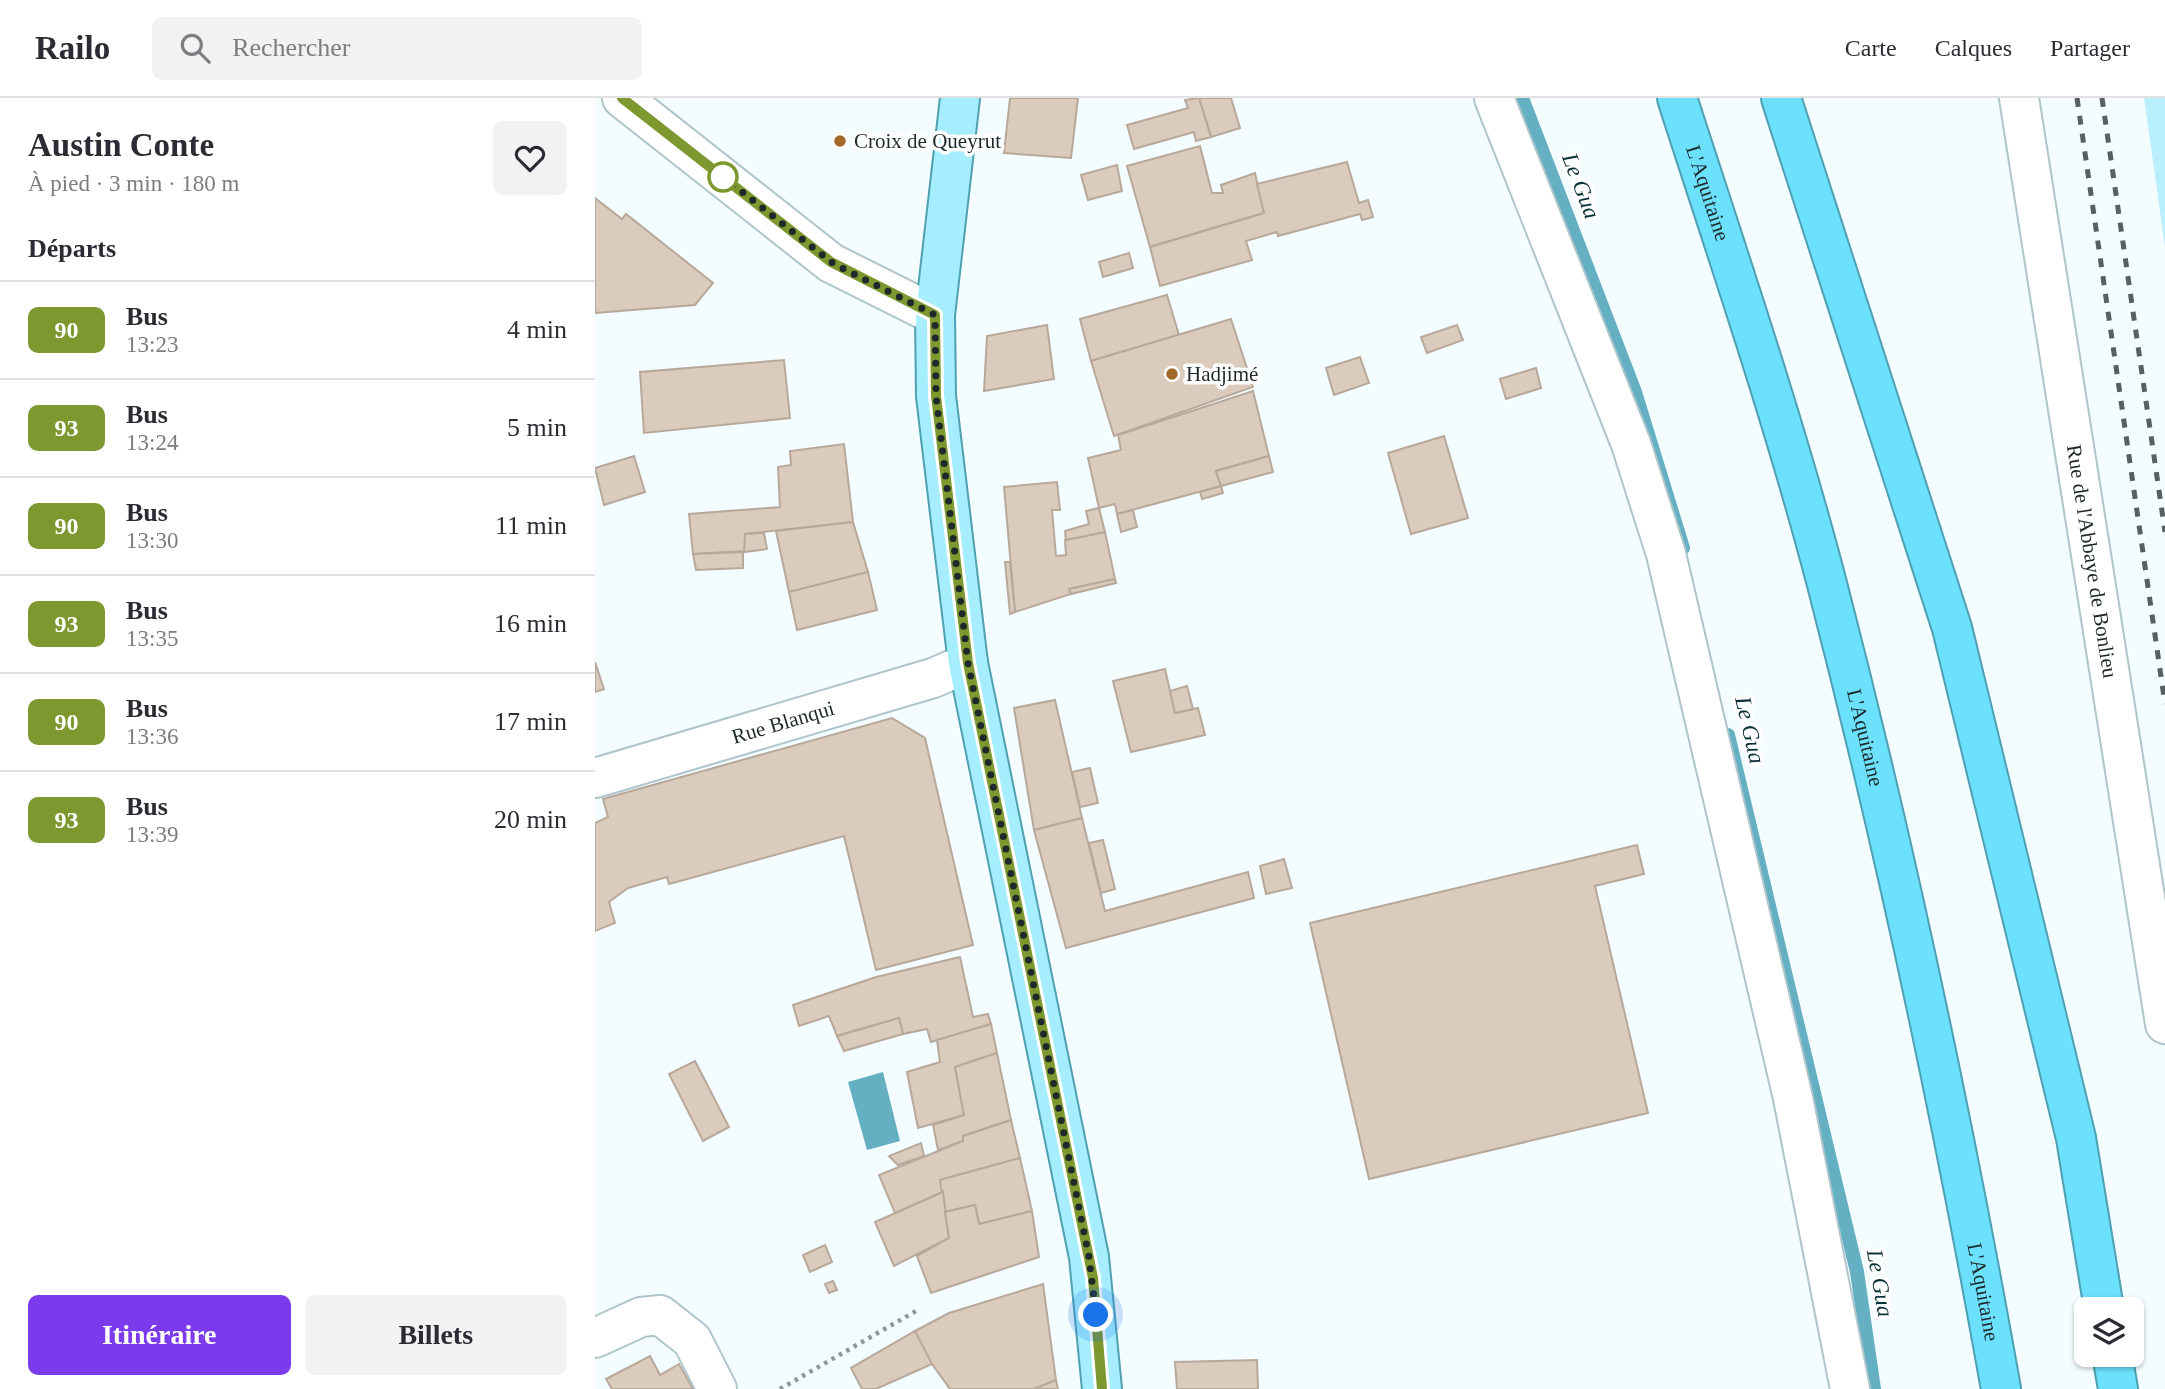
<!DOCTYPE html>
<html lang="fr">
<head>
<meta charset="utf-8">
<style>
  :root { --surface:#fff; --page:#f2f2f3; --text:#2b2b33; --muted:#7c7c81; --line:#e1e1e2; --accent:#7c3aed }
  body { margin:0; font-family:Georgia,serif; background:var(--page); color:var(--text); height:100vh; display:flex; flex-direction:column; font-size:26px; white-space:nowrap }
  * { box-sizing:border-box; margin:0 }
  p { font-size:23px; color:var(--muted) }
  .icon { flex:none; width:38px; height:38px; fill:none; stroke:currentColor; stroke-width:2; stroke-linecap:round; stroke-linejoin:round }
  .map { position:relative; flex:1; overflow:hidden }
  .side { display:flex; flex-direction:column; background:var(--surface); width:595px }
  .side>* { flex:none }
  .badge { padding:0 14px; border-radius:10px; font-size:24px; line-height:46px }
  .tools { position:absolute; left:1479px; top:1199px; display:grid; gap:14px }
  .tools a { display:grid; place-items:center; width:70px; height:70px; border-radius:10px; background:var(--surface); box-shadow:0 2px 5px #0004; font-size:35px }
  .you { position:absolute; width:35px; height:35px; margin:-18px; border:5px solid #fff; border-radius:50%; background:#1a73e8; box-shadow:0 0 0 10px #1a73e833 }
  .map>.badge { position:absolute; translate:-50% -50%; box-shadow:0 0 0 4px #fff }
  h2 { padding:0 28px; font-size:26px; line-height:63px }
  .round { display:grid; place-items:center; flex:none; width:74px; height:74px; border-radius:10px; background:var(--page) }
  .overview { display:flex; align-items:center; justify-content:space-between; height:119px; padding:0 28px }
  h1 { font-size:33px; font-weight:600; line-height:52px }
  .button { display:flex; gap:14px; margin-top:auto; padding:14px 28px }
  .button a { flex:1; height:80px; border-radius:10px; background:var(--accent); color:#fff; font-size:28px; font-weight:600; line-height:80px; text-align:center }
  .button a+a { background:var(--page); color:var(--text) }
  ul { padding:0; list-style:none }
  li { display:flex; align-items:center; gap:21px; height:98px; padding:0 28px; border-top:2px solid var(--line) }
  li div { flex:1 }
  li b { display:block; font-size:26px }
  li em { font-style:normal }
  li .badge { min-width:77px; font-weight:700; text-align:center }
  header { display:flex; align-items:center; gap:42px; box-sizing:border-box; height:98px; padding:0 35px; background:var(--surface); border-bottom:2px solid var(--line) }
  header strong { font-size:33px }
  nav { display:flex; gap:38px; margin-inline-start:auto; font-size:24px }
  .search { width:490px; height:63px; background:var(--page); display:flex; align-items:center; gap:18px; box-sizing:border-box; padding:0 24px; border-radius:10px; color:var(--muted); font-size:26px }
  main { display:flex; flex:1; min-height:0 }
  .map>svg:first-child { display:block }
</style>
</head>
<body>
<header>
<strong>Railo</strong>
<div class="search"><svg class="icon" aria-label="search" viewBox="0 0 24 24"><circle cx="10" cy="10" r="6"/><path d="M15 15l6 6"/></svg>Rechercher</div>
<nav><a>Carte</a><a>Calques</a><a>Partager</a></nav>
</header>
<main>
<section class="side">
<div class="overview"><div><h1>Austin Conte</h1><p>À pied · 3 min · 180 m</p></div><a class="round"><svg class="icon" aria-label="heart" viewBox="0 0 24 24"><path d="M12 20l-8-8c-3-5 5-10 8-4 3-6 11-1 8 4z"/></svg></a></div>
<h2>Départs</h2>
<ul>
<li><span class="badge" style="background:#7c982e;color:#fff">90</span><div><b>Bus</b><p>13:23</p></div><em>4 min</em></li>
<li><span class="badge" style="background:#7c982e;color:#fff">93</span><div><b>Bus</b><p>13:24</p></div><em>5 min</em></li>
<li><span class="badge" style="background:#7c982e;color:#fff">90</span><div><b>Bus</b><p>13:30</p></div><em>11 min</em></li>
<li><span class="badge" style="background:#7c982e;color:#fff">93</span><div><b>Bus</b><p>13:35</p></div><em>16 min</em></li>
<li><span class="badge" style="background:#7c982e;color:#fff">90</span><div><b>Bus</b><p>13:36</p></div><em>17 min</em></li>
<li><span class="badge" style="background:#7c982e;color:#fff">93</span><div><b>Bus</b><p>13:39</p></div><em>20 min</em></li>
</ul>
<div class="button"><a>Itinéraire</a><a>Billets</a></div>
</section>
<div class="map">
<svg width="1570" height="1291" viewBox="0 0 1570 1291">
  <rect width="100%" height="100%" fill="#f3fcff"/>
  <!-- green -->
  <path fill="#baeffd" d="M1549,0H1570V149Z"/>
  <!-- water -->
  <path fill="#64afc2" d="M288,974L305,1043L272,1052L253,984Z"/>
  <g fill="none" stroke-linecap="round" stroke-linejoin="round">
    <!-- stream -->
    <g stroke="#64afc2" stroke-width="14">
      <path d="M927,0L1040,294L1088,450"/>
      <path d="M1133,637L1262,1174L1279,1291"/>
    </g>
  </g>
  <!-- building -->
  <g fill="#dbcbbd" stroke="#b8a89a" stroke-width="2">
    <path d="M415,0H483L476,60L409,55Z"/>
    <path d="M604,0H636L645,30L616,39Z"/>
    <path d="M604,0L616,39L601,43L599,34L539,51L532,27L593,10L590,2Z"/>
    <path d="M605,48L617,95H628L626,87L660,75L669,115L555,149L532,68Z"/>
    <path d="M752,64L764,105L773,102L778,119L767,122L765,116L683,138L682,134L651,143L657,162L565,188L555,149L669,115L662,86Z"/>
    <path d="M522,67L527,93L493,102L486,77Z"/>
    <path d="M0,100L27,121L31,116L118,185L100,207L0,215Z"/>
    <path d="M534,155L538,170L508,179L504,164Z"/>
    <path d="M572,197L584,237L496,263L485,221Z"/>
    <path d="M636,221L658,289L519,338L496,263Z"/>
    <path d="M452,227L459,281L389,293L392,238Z"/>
    <path d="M862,227L868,242L832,255L826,239Z"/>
    <path d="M765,259L774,285L739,297L731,270Z"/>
    <path d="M189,262L195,320L49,335L45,274Z"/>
    <path d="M941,270L946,290L911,301L905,281Z"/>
    <path d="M658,293L674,358L621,373L626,388L522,416L520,406L504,410L493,360L526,352L523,337Z"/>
    <path d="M849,338L873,420L816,436L793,355Z"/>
    <path d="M249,346L258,424L150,436V453L98,456L94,416L185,409L183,369L196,367L195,353Z"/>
    <path d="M39,358L50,394L9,407L0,370Z"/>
    <path d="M674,358L678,374L626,388L621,373Z"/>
    <path d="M462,384L465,412H457L461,458L471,457L470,442L510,434L520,481L474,491L476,496L420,514L409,389Z"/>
    <path d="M626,388L628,395L607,401L605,394Z"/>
    <path d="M504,410L510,434L471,442L470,433L494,426L491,413Z"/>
    <path d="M538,412L542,429L526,434L522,416Z"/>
    <path d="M258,424L273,474L194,494L181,433Z"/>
    <path d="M169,435L172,451L149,454L150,436Z"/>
    <path d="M148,454V470L101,472L98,456Z"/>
    <path d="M410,464H415L420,514L415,516Z"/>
    <path d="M273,474L282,512L202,532L194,494Z"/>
    <path d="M520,481L521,485L476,496L474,491Z"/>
    <path d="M0,564L9,591L0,594Z"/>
    <path d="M570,571L580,615L603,610L610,637L536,654L518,583Z"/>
    <path d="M592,588L598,611L580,615L575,593Z"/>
    <path d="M460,602L487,720L439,732L419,610Z"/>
    <path d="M297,620L330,640L378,847L281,872L249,738L74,786L72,779L33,790L14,804L20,825L0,833V725L13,719L8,701Z"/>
    <path d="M495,670L503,705L485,709L477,674Z"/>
    <path d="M487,720L510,813L653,774L659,800L471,850L439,732Z"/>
    <path d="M508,742L520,791L506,795L494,745Z"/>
    <path d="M1042,747L1049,776L1000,788L1053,1015L774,1081L715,825Z"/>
    <path d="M689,761L697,790L671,796L665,768Z"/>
    <path d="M365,859L378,919L393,916L396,926L336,944L332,931L308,936L304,920L242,938L234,918L204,928L198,907L281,879Z"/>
    <path d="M304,920L308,936L249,953L242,938Z"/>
    <path d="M396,926L402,955L360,969L369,1017L323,1030L312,974L345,964L342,942Z"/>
    <path d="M402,955L416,1022L368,1038V1043L343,1052L338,1027L369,1017L360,969Z"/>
    <path d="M100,963L134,1029L108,1043L74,976Z"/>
    <path d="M416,1022L425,1060L345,1082L348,1094L300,1115L284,1077L368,1043V1038Z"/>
    <path d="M326,1045L329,1058L303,1067L294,1058Z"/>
    <path d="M425,1060L437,1113L384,1126L380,1107L350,1114L345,1082Z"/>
    <path d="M348,1094L354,1140L299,1168L280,1124Z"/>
    <path d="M380,1107L384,1126L437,1113L444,1159L336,1195L322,1158L354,1140L350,1114Z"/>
    <path d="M230,1147L237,1164L215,1174L208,1157Z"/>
    <path d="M238,1183L242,1192L234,1195L230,1186Z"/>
    <path d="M448,1186L461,1282L439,1291H355L332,1259L320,1233L354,1215Z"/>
    <path d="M320,1233L337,1266L281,1291H267L256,1270Z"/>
    <path d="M55,1258L65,1277L84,1266L98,1291H17L11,1281Z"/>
    <path d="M662,1262L663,1291H582L580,1264Z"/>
    <path d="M461,1282L463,1291H439Z"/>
  </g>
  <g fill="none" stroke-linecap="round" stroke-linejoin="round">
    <!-- minor casing -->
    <g stroke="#aec5cb" stroke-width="42">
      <g id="minor">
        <path d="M27,0L236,165L340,217"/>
        <path d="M899,0L1036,346L1071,456L1198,1000L1255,1291"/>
        <path id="s1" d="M1424,0L1570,926"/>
        <path id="s2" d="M0,680L338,580L373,565"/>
        <path d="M0,1240L46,1219L65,1217L97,1242L122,1291"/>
      </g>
    </g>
    <!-- major casing -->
    <g stroke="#50a0b3" stroke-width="42">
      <path id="major" d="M365,0L340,217L341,298L373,565L494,1159L507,1291"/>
    </g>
    <!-- highway casing -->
    <g stroke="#50a0b3" stroke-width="42">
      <g id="highway">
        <path id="s3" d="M1082,0C1134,161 1189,322 1232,486C1301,752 1358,1021 1406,1291"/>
        <path d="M1186,0L1357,530L1481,1040L1509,1211"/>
        <path d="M1517,1256L1523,1291"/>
      </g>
    </g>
    <!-- path -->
    <path stroke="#8d9699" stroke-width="4.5" stroke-dasharray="3.5 5" stroke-linecap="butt" d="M185,1291L321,1213"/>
    <!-- minor -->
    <use href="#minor" stroke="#fff" stroke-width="38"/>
    <!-- major -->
    <use href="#major" stroke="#a6edfe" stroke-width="38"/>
    <!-- highway -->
    <use href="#highway" stroke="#6be1fd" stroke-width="38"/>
    <!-- rail -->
    <g stroke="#565f62" stroke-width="5" stroke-dasharray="9 9" stroke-linecap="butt">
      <path d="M1482,0L1570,606"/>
      <path d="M1507,0L1570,434"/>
    </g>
  </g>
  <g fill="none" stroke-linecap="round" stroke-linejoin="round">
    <!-- line casing -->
    <g stroke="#fff" stroke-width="16">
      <path id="line" d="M27,0L236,164L340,217L341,298L373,565L498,1180L507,1291"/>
    </g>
    <!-- line -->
    <use href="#line" stroke="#7c982e" stroke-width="10"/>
    <!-- walk -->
    <path stroke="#1f282a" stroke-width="7" stroke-dasharray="0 12.6" d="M128,79L239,166L340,217L341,298L373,565L494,1159L501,1217"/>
  </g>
  <!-- markers -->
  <g fill="#a26828" stroke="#fff" stroke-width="2.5">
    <circle cx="245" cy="43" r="7"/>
    <circle cx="577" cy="276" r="7"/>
  </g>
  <circle fill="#fff" stroke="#7c982e" stroke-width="3.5" cx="128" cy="79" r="14"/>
  <g text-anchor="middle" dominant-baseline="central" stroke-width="7" stroke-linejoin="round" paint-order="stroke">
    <!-- poi labels -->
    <g font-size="21" fill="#1f282a" stroke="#fff" text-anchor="start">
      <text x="259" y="43">Croix de Queyrut</text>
      <text x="591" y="276">Hadjimé</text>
    </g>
    <!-- street labels -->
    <g font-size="21" fill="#1f282a" stroke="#fff">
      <text stroke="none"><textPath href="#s3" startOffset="100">L'Aquitaine</textPath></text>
      <text stroke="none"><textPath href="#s1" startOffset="469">Rue de l'Abbaye de Bonlieu</textPath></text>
      <text stroke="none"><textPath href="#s2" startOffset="196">Rue Blanqui</textPath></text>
      <text stroke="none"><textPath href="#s3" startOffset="667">L'Aquitaine</textPath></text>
      <text stroke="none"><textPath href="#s3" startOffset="1234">L'Aquitaine</textPath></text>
    </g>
    <!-- water labels -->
    <g font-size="23" font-style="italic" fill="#0b3139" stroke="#fff">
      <text transform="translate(986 88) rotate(69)">Le Gua</text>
      <text transform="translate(1155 632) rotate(77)">Le Gua</text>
      <text transform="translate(1285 1185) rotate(80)">Le Gua</text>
    </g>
  </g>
</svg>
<div class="tools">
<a><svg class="icon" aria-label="layers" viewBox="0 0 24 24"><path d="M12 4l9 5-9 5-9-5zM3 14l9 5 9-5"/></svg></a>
</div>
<div class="you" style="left:501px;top:1217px"></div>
</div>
</main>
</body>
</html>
